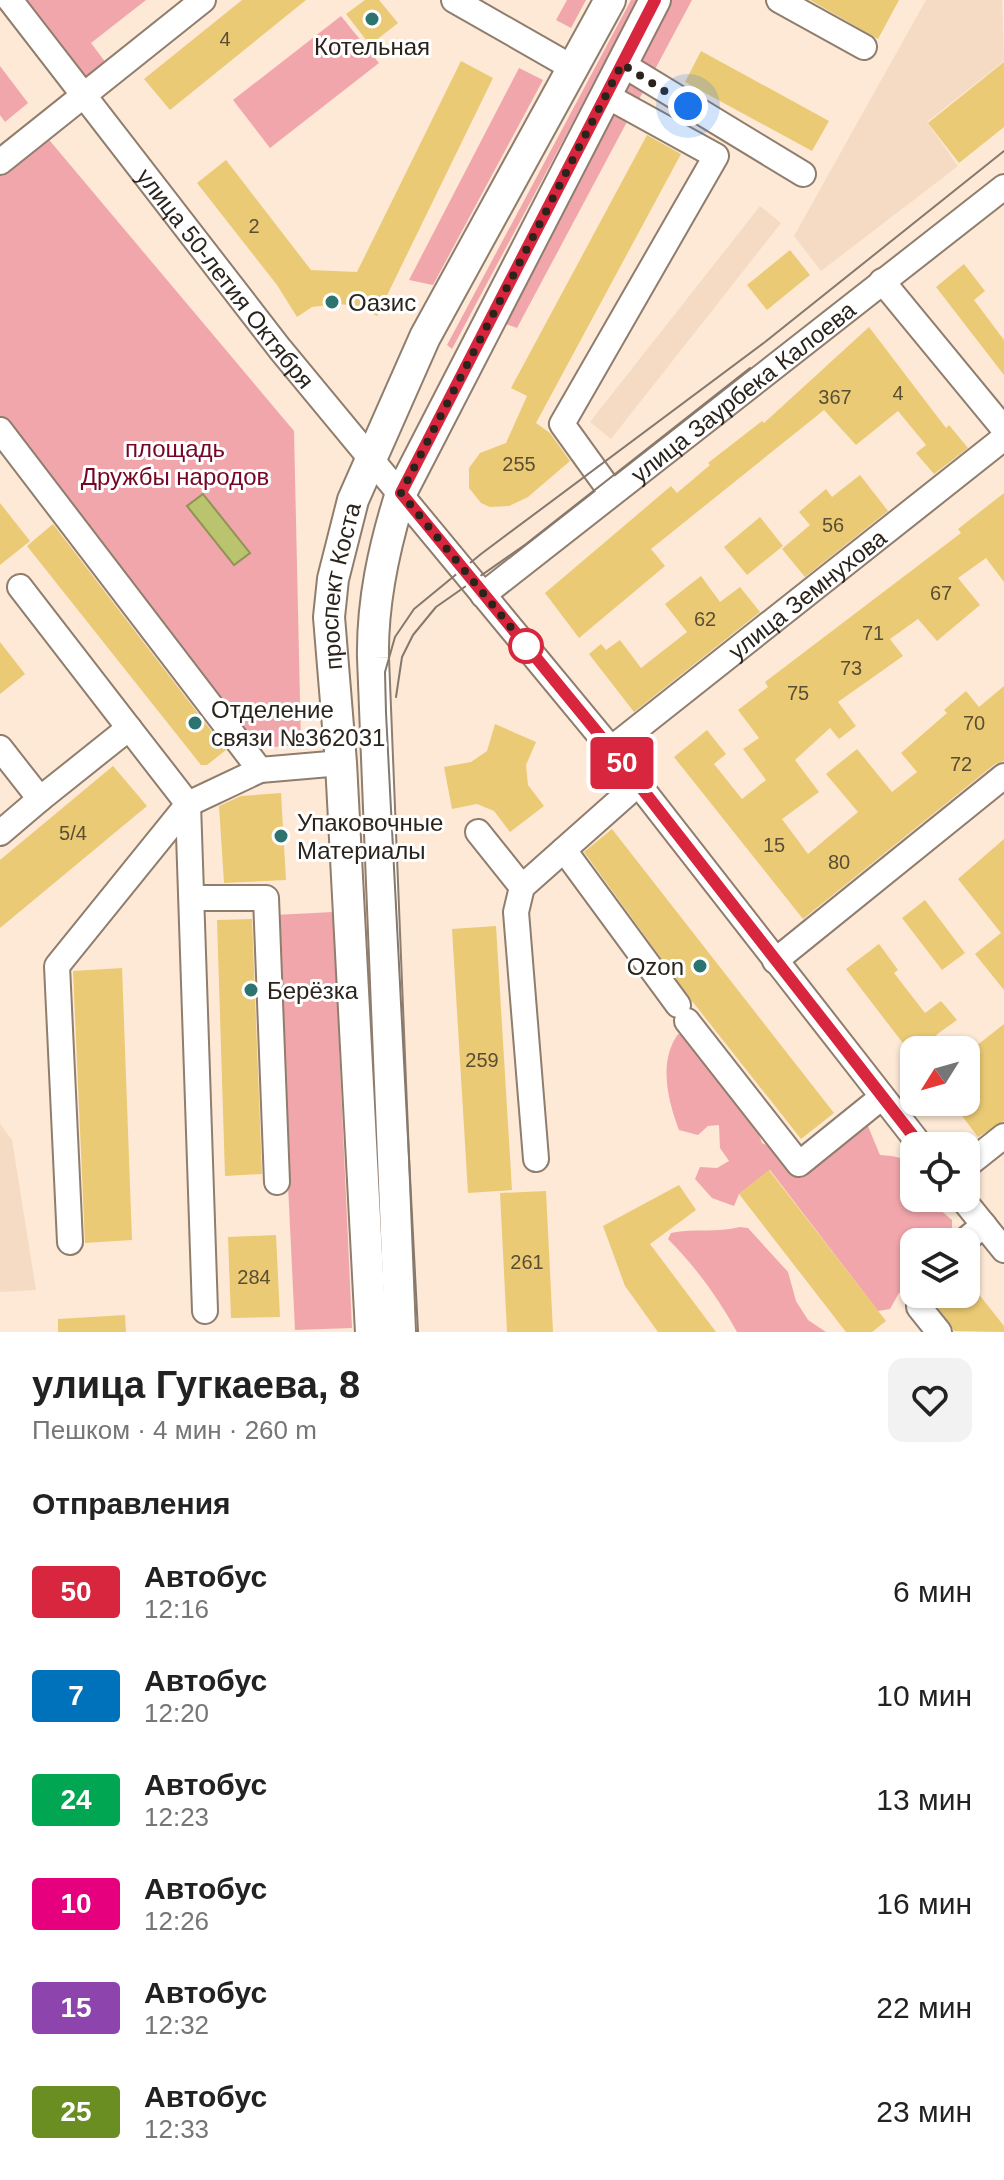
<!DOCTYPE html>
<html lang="ru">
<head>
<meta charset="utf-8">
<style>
  :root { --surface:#fff; --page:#f2f2f2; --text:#222; --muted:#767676 }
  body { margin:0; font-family:Arial,sans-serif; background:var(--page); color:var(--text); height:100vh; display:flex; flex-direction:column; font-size:30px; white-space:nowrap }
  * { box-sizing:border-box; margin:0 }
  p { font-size:26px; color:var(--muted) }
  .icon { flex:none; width:44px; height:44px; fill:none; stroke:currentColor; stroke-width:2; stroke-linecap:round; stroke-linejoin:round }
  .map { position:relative; height:1332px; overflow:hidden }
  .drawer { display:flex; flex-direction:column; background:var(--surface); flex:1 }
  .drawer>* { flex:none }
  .badge { padding:0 16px; border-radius:6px; font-size:28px; line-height:52px }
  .needle { width:52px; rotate:233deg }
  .tools { position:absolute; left:900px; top:1036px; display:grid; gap:16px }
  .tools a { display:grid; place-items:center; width:80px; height:80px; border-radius:16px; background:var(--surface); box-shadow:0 2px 6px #0004; font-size:40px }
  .you { position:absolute; width:40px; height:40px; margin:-20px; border:6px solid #fff; border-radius:50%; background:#1a73e8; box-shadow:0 0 0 12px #1a73e833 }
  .map>.badge { position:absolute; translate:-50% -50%; box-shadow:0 0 0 4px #fff }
  h2 { padding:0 32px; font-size:30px; line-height:72px }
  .round { display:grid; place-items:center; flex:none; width:84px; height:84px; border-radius:16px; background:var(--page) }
  .headline { display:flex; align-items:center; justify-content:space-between; height:136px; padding:0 32px }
  h1 { font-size:38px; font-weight:700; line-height:60px }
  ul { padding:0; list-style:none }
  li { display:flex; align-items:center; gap:24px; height:104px; padding:0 32px }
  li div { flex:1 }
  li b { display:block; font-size:30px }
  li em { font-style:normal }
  li .badge { min-width:88px; font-weight:700; text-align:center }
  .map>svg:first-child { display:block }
</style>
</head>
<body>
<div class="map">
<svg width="1004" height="1332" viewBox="0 0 1004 1332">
  <rect width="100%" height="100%" fill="#fde9d6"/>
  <!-- built -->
  <g fill="#f5dbc4">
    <path d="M926,0H1002L1004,61L927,122L958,166L821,271L794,236Z"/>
    <path d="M760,206L781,223L611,439L590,422Z"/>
    <path d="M0,1124L12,1140L36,1290L0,1292Z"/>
  </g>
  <!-- green -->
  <g fill="#f1a6ac">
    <path d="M15,0H146L91,43L118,79L92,99Z"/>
    <path d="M567,0H586L571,28L556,20Z"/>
    <path d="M631,0H638L452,349L447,345Z"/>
    <path d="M661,0H692L517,328L492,319Z"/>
    <path d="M341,16L379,63L270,148L233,100Z"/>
    <path d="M0,66L28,103L5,122L0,115Z"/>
    <path d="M519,68L543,80L433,285L409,280Z"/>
    <path d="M45,135L294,431L301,745L260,748L0,418V169Z"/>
    <path d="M333,912L352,1328L295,1330L275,915Z"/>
    <path d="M678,1034L690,1036L747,1099L762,1143C795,1161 835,1135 865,1119L880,1155C915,1157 914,1166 914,1198H926L952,1220V1230L937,1242H914V1295L899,1293L890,1309L878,1311L770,1170L739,1194L734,1206L712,1198L695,1179L700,1167L717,1168L729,1161L720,1148L719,1125L708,1126L698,1135L679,1130C668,1101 658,1062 678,1034Z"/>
    <path d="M740,1227L748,1228L788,1272L796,1301L808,1320L826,1332H737C719,1299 696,1267 668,1239L671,1233C695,1228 717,1233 740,1227Z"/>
  </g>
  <!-- water -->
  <path fill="#bac36d" stroke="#8f9355" stroke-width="2" d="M203,494L250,553L234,565L187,506Z"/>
  <!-- building -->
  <g fill="#ebca75">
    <path d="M242,0H306L170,110L144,79Z"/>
    <path d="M365,0H379L398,23L370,45L346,14Z"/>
    <path d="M810,0H899L878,39Z"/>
    <path d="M701,51L829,121L812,151L685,82Z"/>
    <path d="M461,61L493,78L377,316L358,306L339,304L312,307L297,317L277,285L197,183L226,160L311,270L357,272Z"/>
    <path d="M1004,62V127L959,163L928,123Z"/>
    <path d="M647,135L681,154L536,423L550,433L570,461L528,497L509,506L490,507L481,503L469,488V468L480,453L506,443L527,396L511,388Z"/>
    <path d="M790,250L810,275L767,310L747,285Z"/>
    <path d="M964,264L985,291L974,300L1004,340V375L936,287Z"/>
    <path d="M869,327L946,428L949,425L968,448L934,474L916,453L926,445L898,411L856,445L824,410L651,549L665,566L579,638L545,593L671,486L677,493L710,465L708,463L762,421L764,423Z"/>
    <path d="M860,475L888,511L805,577L782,549L810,525L799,512L826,489L832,497Z"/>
    <path d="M1004,493V582L986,558L958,578L980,605L937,641L918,619L890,639L903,656L838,702L856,726L839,739L830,728L795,760L819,792L782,819L808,854L858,812L826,774L857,749L892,792L917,772L901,753L947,713L944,710L966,691L979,707L1004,686V761L995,764L803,919L674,757L707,730L726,754L714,764L742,799L766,780L743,749L759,738L738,710L768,687L765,682L961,533L958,529Z"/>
    <path d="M0,503L30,541L0,565Z"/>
    <path d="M760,517L783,546L747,575L724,547Z"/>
    <path d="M53,524L226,750L207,765H201L27,546Z"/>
    <path d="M701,576L720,602L740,587L760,612L634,712L589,654L601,644L606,650L620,640L641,668L687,632L665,604Z"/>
    <path d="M0,642L25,674L0,694Z"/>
    <path d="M495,724L536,742L526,765L528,785L544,806L510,832L494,811L477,804L452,809L444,767L471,762L487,751Z"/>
    <path d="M113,766L147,806L0,928V860Z"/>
    <path d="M281,793L286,880L224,883L219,806L241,796Z"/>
    <path d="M612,829L834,1113L801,1139L692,1001L584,852Z"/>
    <path d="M1004,839V990L975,954L1001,933L958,879Z"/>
    <path d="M925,900L965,953L942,970L902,918Z"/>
    <path d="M252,919L262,1174L225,1176L217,920Z"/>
    <path d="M496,926L512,1190L468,1193L452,929Z"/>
    <path d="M879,944L898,970L894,973L925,1013L941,1001L957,1020L936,1035L949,1050H914L912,1055L846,969Z"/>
    <path d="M122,968L132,1240L85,1243L73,971Z"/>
    <path d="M1004,1024V1121L978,1137L953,1104L966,1102V1054Z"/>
    <path d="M769,1170L886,1321L872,1332H846L739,1194Z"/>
    <path d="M679,1185L696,1210L650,1244L716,1332H658L625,1286L603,1226Z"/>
    <path d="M546,1191L553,1332H507L500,1193Z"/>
    <path d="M276,1235L280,1317L231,1318L228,1237Z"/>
    <path d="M966,1278L1004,1326V1332L954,1331L934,1302V1294H966Z"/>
    <path d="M125,1315L126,1332H58V1319Z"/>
  </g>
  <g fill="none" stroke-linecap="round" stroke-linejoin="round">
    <!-- minor casing -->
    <g stroke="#8f7d6d" stroke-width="28">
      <g id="minor">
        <path id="s1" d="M10,0L280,349L611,749L921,1146"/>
        <path d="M454,0L573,68"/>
        <path d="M779,0L864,47"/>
        <path d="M622,64L803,174"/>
        <path d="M607,96L716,156L562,424L611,492"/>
        <path d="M0,162L203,0"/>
        <path d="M882,281L1004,429"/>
        <path d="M0,430L260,770L341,763"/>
        <path d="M20,587L129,728"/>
        <path id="s2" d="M483,595L1004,187"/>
        <path d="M0,748L40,799L129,728L188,804L205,1311"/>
        <path id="s3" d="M611,749L1004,438"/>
        <path d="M478,832L522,887"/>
        <path d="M0,833L40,799"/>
        <path d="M564,850L678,1005"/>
        <path d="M192,898H266L277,1182"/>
        <path d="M775,961L1004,776"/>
        <path d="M687,1021L799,1164L882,1097"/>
        <path d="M536,1159L516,912L522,887L638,784"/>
        <path d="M966,1166L1004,1136"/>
        <path d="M962,1198L1004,1250"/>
        <path d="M70,1242L57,966L188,804L260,770"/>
        <path d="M963,1242L984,1225"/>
        <path d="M919,1294V1307L939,1332"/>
      </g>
    </g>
    <!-- major casing -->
    <g stroke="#8f7d6d" stroke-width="34">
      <g id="major">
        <path id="s4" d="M371,1332L341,763L329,617L333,579L353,500L425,337L610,0"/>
        <path d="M400,1332L373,658C372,601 384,547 401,493L655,0"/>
      </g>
    </g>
    <!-- minor -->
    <use href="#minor" stroke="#fff" stroke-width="24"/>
    <!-- major -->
    <use href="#major" stroke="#fff" stroke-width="30"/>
    <!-- tram -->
    <g stroke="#85786c" stroke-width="2">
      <path d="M396,697L402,657L413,635L436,607L526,544L750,368"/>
      <path d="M418,1332L386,713L385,672L395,637L414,609L481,554L765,342L1004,151"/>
    </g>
  </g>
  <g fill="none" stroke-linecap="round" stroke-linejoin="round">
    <!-- line casing -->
    <g stroke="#fff" stroke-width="18">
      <path id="line" d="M655,0L401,493L611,749L921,1146"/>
    </g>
    <!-- line -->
    <use href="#line" stroke="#d7263d" stroke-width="12"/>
    <!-- walk -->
    <path stroke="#2b241d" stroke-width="8" stroke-dasharray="0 14.4" d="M526,646L532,653L401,493L622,64L688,106"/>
  </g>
  <!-- markers -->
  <g fill="#2b746f" stroke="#fff" stroke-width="3">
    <circle cx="372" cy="19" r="8"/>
    <circle cx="332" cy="302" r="8"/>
    <circle cx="195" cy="723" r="8"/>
    <circle cx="281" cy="836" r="8"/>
    <circle cx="700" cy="966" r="8"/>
    <circle cx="251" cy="990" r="8"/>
  </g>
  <circle fill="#fff" stroke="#d7263d" stroke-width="4" cx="526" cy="646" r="16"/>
  <g text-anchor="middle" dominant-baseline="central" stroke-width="6" stroke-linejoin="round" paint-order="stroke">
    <!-- number labels -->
    <g font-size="20" fill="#5b4e33">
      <text x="225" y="39">4</text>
      <text x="254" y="226">2</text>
      <text x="898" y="393">4</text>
      <text x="835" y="397">367</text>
      <text x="519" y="464">255</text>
      <text x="833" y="525">56</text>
      <text x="941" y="593">67</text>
      <text x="705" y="619">62</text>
      <text x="873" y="633">71</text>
      <text x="851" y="668">73</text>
      <text x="798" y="693">75</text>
      <text x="974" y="723">70</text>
      <text x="961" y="764">72</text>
      <text x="73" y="833">5/4</text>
      <text x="774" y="845">15</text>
      <text x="839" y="862">80</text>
      <text x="482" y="1060">259</text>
      <text x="527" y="1262">261</text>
      <text x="254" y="1277">284</text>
    </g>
    <!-- poi labels -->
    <g font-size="24" fill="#2b241d" stroke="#fff" text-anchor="start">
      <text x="372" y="46" text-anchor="middle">Котельная</text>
      <text x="348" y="302">Оазис</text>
      <text x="211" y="709">Отделение<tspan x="211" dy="28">связи №362031</tspan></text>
      <text x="297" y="822">Упаковочные<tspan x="297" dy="28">Материалы</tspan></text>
      <text x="684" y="966" text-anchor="end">Ozon</text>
      <text x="267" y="990">Берёзка</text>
    </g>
    <!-- street labels -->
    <g font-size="24" fill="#2b241d" stroke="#fff">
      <text stroke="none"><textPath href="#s1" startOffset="352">улица 50-летия Октября</textPath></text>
      <text stroke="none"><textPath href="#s2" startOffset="330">улица Заурбека Калоева</textPath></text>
      <text stroke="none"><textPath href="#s4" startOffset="748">проспект Коста</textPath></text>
      <text stroke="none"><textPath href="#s3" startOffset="250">улица Земнухова</textPath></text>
    </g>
    <!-- park labels -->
    <g font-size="24" fill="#770626" stroke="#fff">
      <text x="175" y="448">площадь<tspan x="175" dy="28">Дружбы народов</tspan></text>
    </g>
  </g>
</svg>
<div class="tools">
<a><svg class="needle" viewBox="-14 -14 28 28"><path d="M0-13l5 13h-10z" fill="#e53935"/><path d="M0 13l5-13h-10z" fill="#767676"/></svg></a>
<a><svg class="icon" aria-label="locate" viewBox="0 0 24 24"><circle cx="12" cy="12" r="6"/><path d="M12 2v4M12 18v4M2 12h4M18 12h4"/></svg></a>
<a><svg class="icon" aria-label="layers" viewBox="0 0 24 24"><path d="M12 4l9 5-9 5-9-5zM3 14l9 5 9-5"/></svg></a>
</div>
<div class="you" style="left:688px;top:106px"></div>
<b class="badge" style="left:622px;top:763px;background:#d7263d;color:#fff">50</b>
</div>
<section class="drawer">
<div class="headline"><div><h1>улица Гугкаева, 8</h1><p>Пешком · 4 мин · 260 m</p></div><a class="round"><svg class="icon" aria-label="heart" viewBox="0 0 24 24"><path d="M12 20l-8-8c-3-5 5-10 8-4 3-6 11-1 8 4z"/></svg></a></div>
<h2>Отправления</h2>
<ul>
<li><span class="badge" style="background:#d7263d;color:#fff">50</span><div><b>Автобус</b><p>12:16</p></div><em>6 мин</em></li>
<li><span class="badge" style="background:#0072bc;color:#fff">7</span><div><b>Автобус</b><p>12:20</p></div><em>10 мин</em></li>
<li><span class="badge" style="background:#00a651;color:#fff">24</span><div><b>Автобус</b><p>12:23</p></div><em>13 мин</em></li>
<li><span class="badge" style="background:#e6007e;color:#fff">10</span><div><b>Автобус</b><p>12:26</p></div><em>16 мин</em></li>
<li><span class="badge" style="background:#8e44ad;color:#fff">15</span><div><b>Автобус</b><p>12:32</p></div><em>22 мин</em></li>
<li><span class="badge" style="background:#6b8e23;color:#fff">25</span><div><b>Автобус</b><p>12:33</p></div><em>23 мин</em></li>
</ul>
</section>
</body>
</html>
